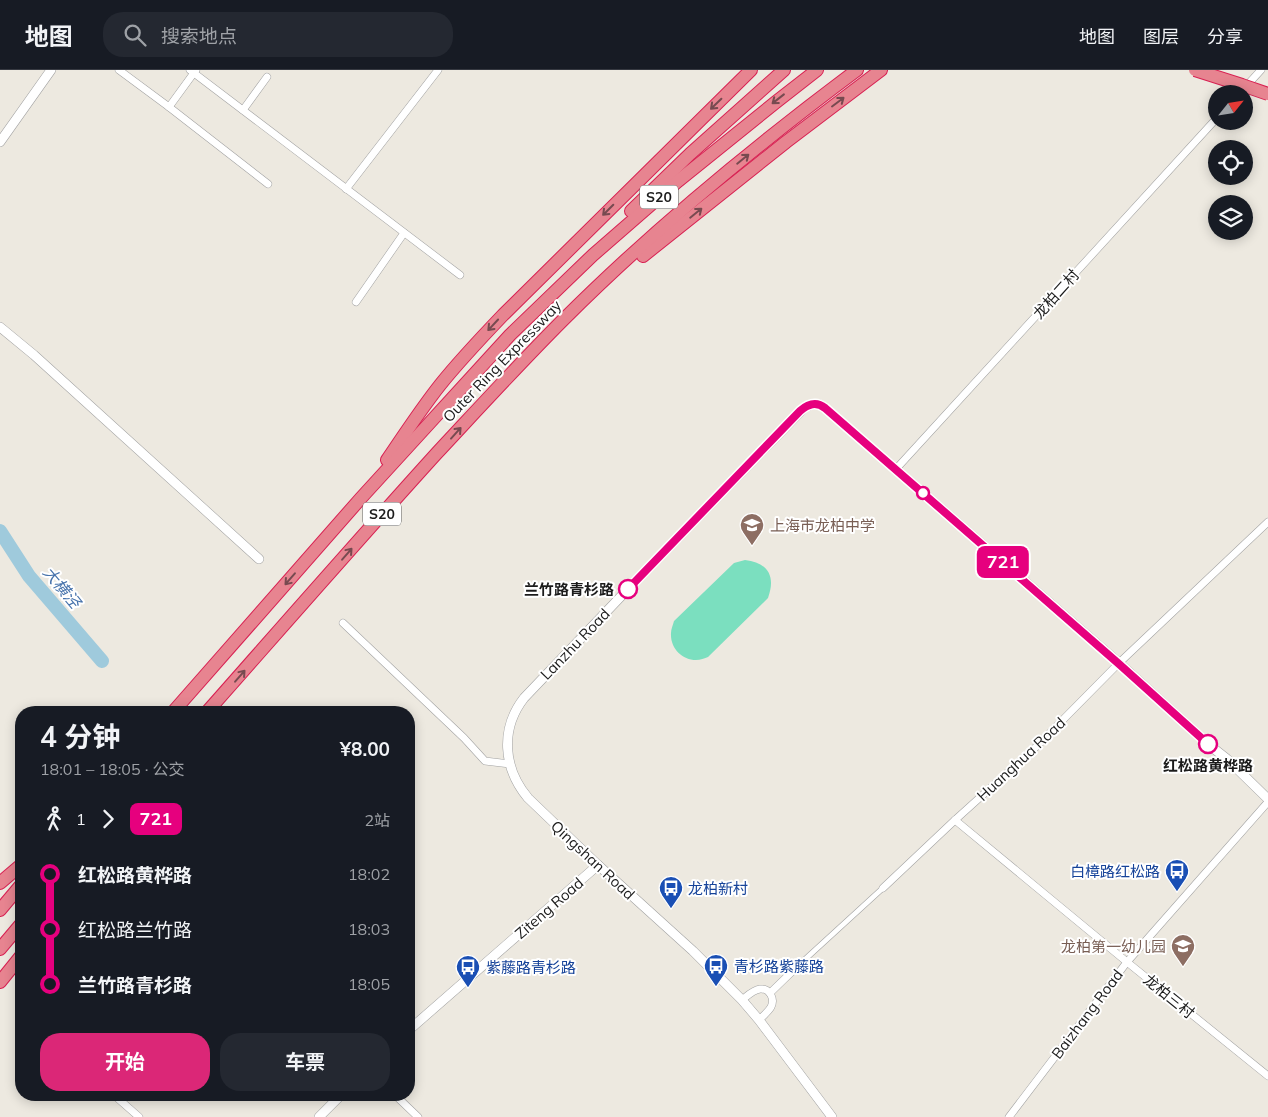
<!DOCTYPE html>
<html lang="zh">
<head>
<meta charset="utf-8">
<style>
  :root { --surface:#171b24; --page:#242831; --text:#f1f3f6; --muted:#9ea1a6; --line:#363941; --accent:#db2777 }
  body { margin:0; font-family:Mulish,"Noto Sans SC",sans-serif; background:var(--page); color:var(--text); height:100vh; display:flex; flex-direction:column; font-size:19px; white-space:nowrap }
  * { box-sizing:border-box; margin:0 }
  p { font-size:16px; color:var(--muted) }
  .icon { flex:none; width:28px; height:28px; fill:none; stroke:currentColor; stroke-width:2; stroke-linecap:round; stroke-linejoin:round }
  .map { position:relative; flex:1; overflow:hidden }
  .sheet { position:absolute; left:15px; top:636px; width:400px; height:395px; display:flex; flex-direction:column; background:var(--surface); border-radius:20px; box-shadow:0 2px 12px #0003 }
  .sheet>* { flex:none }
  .badge { padding:0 10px; border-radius:8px; font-size:18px; line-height:32px }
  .needle { width:32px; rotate:60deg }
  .buttons { position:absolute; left:1208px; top:15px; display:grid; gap:10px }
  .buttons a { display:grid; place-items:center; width:45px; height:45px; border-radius:50%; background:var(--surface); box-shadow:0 2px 12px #0003; font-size:25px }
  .map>.badge { position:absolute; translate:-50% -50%; box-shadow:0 0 0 2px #fff }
  .legs { display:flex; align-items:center; gap:8px; height:55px; padding:0 25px; font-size:16px }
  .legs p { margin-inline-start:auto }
  .head { display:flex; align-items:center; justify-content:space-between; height:85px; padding:0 25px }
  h1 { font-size:28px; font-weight:700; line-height:38px }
  .primary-button { display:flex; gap:10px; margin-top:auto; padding:10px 25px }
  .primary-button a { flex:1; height:58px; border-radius:20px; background:var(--accent); color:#fff; font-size:20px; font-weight:700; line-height:58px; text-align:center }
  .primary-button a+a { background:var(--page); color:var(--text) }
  ul { padding:0 25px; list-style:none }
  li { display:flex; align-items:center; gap:18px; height:55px; font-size:19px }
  li i { display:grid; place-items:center; width:8px; height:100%; margin:0 6px; background:currentColor }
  li i::after { content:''; width:12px; height:12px; margin:-6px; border:4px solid; border-radius:50%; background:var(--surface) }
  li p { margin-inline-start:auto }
  li:first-child i { background:linear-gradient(#0000 50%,currentColor 0) }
  li:last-child i { background:linear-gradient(currentColor 50%,#0000 0) }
  header { display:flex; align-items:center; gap:30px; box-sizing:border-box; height:70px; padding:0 25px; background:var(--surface); border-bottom:1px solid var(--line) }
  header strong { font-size:24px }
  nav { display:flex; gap:28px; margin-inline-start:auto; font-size:18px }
  .search { width:350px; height:45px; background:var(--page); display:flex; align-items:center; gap:12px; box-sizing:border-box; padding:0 18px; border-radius:20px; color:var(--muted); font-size:19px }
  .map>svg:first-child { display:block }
</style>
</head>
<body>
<header>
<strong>地图</strong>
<div class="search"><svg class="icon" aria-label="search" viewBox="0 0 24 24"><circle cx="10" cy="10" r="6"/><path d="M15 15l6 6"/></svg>搜索地点</div>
<nav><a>地图</a><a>图层</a><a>分享</a></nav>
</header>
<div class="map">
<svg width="1268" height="1047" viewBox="0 0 1268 1047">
  <rect width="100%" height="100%" fill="#ede9e0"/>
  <!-- pitch -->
  <path fill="#7bdfbf" d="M745,490C768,493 776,506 768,528L708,587C705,588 700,590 696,590C682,590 670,578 671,563C671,559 673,555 674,551L734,493Z"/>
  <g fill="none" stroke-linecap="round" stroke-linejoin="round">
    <!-- river -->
    <path stroke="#9fcadc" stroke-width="14" d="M0,461L29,506L102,591"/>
    <!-- pedestrian casing -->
    <g stroke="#a2a2a2" stroke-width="6">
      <path id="pedestrian" d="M801,893L883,818"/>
    </g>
    <!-- minor casing -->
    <g stroke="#a2a2a2" stroke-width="8">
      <g id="minor">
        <path d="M119,0L169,37L196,0"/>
        <path d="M190,0L460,205"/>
        <path d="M1239,24L1261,0"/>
        <path d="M169,37L268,114"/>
        <path d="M243,40L267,7"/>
        <path d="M346,119L438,0"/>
        <path d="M356,232L404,163"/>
        <path d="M896,399L1216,49"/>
        <path d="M343,553L464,668L485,691L510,694"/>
        <path d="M955,750L1127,892L1268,1006"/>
        <path d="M883,818L955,750L1037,676L1119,593L1268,452"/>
        <path d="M770,923L801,893"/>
        <path d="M742,930C747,926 753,920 760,919C770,918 775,929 771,937C768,942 763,946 759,950"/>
        <path d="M114,1025L139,1047"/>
        <path d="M395,1025L418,1047"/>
        <path d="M1009,1047L1127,892L1268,732"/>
      </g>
    </g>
    <!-- tertiary casing -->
    <g stroke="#a2a2a2" stroke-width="10">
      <g id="tertiary">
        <path d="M0,72L51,0"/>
        <path d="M0,257L34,285L259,489"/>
        <path d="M409,960L598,795"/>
        <path d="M319,1047L341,1025"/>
        <path d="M832,1047L759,950L742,930L693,881L598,795L528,728C503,698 500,659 524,628L628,519L803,339C811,333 818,332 825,338L1119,593L1208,674L1227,689L1268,729"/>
      </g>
    </g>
    <!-- motorway casing -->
    <g stroke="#d82052" stroke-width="14">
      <g id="motorway">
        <path d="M631,141L690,84L784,0"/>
        <path d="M643,186L786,72L881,0"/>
        <path d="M387,390C404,365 421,339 440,315C460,290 481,268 503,245L751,0"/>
        <path d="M173,642L361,428L510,265L593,185L678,111L776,32L817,0"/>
        <path d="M207,642C283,556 359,469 436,384C478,339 519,294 563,250C654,159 754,77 857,0"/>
        <path d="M0,813L21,795"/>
        <path d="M0,840L21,815"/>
        <path d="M0,879L21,854"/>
        <path d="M0,912L21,886"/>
      </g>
    </g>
    <!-- pedestrian -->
    <use href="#pedestrian" stroke="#fff" stroke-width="5"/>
    <!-- minor -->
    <use href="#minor" stroke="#fff" stroke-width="7"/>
    <!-- tertiary -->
    <use href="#tertiary" stroke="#fff" stroke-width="9"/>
    <!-- motorway -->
    <use href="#motorway" stroke="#e78490" stroke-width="12"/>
    <!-- motorway-bridge casing -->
    <g stroke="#d82052" stroke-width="14" stroke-linecap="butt">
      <path id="motorway-bridge" d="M1195,0L1242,15L1268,24"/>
    </g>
    <!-- motorway-bridge -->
    <use href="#motorway-bridge" stroke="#e78490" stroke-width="12"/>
  </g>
  <!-- one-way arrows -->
  <defs><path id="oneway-shaft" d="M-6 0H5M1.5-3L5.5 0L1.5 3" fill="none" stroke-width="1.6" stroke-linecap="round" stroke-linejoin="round" transform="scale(1.25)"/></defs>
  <g stroke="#774a50">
    <use href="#oneway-shaft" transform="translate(778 29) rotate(142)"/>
    <use href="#oneway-shaft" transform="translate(838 32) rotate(-37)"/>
    <use href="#oneway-shaft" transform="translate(716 34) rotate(136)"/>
    <use href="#oneway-shaft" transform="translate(743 89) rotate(-39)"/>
    <use href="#oneway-shaft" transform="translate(608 140) rotate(135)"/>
    <use href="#oneway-shaft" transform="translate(696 143) rotate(-39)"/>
    <use href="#oneway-shaft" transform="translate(493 255) rotate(133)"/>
    <use href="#oneway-shaft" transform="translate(456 363) rotate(-48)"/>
    <use href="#oneway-shaft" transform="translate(347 484) rotate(-49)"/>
    <use href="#oneway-shaft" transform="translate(290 509) rotate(131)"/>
    <use href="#oneway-shaft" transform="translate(240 606) rotate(-49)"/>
  </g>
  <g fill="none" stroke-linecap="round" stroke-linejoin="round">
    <!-- line-1 casing -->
    <g stroke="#fff" stroke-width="11">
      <path id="line-1" d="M628,519L800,341C808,334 816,331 825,338L1119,594L1208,674"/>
    </g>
    <!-- line-1 -->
    <use href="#line-1" stroke="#e6007e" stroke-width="8"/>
  </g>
  <!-- icons -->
  <defs>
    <g id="school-pin" transform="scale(1.25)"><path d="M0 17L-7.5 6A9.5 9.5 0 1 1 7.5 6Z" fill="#8d6e63" stroke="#fff"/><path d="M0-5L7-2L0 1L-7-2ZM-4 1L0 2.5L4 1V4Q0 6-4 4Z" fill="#fff"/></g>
    <g id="bus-pin" transform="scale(1.25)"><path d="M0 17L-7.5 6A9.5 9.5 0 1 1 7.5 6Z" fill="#1a4fb4" stroke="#fff"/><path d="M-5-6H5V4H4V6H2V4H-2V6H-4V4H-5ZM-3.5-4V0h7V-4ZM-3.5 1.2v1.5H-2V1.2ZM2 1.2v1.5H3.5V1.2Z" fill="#fff"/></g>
  </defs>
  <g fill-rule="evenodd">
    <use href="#school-pin" x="752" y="455"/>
    <use href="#bus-pin" x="1177" y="801"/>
    <use href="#bus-pin" x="671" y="818"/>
    <use href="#school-pin" x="1183" y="876"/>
    <use href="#bus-pin" x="716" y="896"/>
    <use href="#bus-pin" x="468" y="897"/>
  </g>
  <!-- markers -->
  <g fill="#fff" stroke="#e6007e" stroke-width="2.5">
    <circle cx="923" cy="423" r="6"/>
    <circle cx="628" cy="519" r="9"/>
    <circle cx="1208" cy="674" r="9"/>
  </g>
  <g text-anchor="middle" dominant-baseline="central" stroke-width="4" stroke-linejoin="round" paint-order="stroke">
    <!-- shield labels -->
    <g fill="#fff" stroke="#5f5f5f" stroke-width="1">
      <rect x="640" y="115.5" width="38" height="23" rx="4"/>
      <rect x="363" y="432.5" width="38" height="23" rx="4"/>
    </g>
    <g font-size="14" font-weight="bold" fill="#1b1b1b">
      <text x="659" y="127">S20</text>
      <text x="382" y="444">S20</text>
    </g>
    <!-- street labels -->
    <g font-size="15" fill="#1b1b1b" stroke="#fff">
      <text transform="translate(1056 224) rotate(-48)">龙柏二村</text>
      <text transform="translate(502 291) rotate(-46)">Outer Ring Expressway</text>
      <text transform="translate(575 574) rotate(-46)">Lanzhu Road</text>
      <text transform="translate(1021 689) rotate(-43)">Huanghua Road</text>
      <text transform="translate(593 790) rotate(43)">Qingshan Road</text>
      <text transform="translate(549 838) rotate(-41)">Ziteng Road</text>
      <text transform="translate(1169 926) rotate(39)">龙柏三村</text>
      <text transform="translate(1087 944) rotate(-53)">Baizhang Road</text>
    </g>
    <!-- education labels -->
    <g font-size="15" fill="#785e54" stroke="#fff" text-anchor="start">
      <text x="770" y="455">上海市龙柏中学</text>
      <text x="1166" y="876" text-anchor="end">龙柏第一幼儿园</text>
    </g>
    <!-- stop labels -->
    <g font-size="15" font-weight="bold" fill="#1b1b1b" stroke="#fff" text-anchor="end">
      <text x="614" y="519">兰竹路青杉路</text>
      <text x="1208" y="695" text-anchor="middle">红松路黄桦路</text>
    </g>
    <!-- transit labels -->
    <g font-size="15" fill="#164399" stroke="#fff" text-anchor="start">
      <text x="1160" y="801" text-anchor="end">白樟路红松路</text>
      <text x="688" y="818">龙柏新村</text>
      <text x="734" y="896">青杉路紫藤路</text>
      <text x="486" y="897">紫藤路青杉路</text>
    </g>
    <!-- water labels -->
    <g font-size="16" font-style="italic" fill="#4672ab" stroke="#fff">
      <text transform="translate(62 517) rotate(50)">大横泾</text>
    </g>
  </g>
</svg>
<div class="buttons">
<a><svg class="needle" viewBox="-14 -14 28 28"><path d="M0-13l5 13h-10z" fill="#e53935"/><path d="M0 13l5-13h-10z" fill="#9ea1a6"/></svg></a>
<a><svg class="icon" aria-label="locate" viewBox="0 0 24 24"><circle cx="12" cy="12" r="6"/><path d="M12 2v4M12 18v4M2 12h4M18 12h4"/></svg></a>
<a><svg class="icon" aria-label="layers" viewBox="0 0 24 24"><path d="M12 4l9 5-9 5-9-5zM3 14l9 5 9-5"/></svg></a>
</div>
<b class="badge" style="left:1003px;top:492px;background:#e6007e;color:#fff">721</b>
<section class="sheet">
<div class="head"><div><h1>4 分钟</h1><p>18:01 – 18:05 · 公交</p></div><b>¥8.00</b></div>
<div class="legs"><svg class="icon" aria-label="walk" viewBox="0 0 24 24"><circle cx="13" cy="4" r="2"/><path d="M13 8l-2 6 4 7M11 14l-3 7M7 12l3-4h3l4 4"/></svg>1<svg class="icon" aria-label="forward" viewBox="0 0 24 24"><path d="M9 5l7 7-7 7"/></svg><b class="badge" style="background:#e6007e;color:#fff">721</b><p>2站</p></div>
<ul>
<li><i style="color:#e6007e"></i><b>红松路黄桦路</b><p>18:02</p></li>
<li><i style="color:#e6007e"></i><span>红松路兰竹路</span><p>18:03</p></li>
<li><i style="color:#e6007e"></i><b>兰竹路青杉路</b><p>18:05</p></li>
</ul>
<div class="primary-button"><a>开始</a><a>车票</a></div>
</section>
</div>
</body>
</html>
